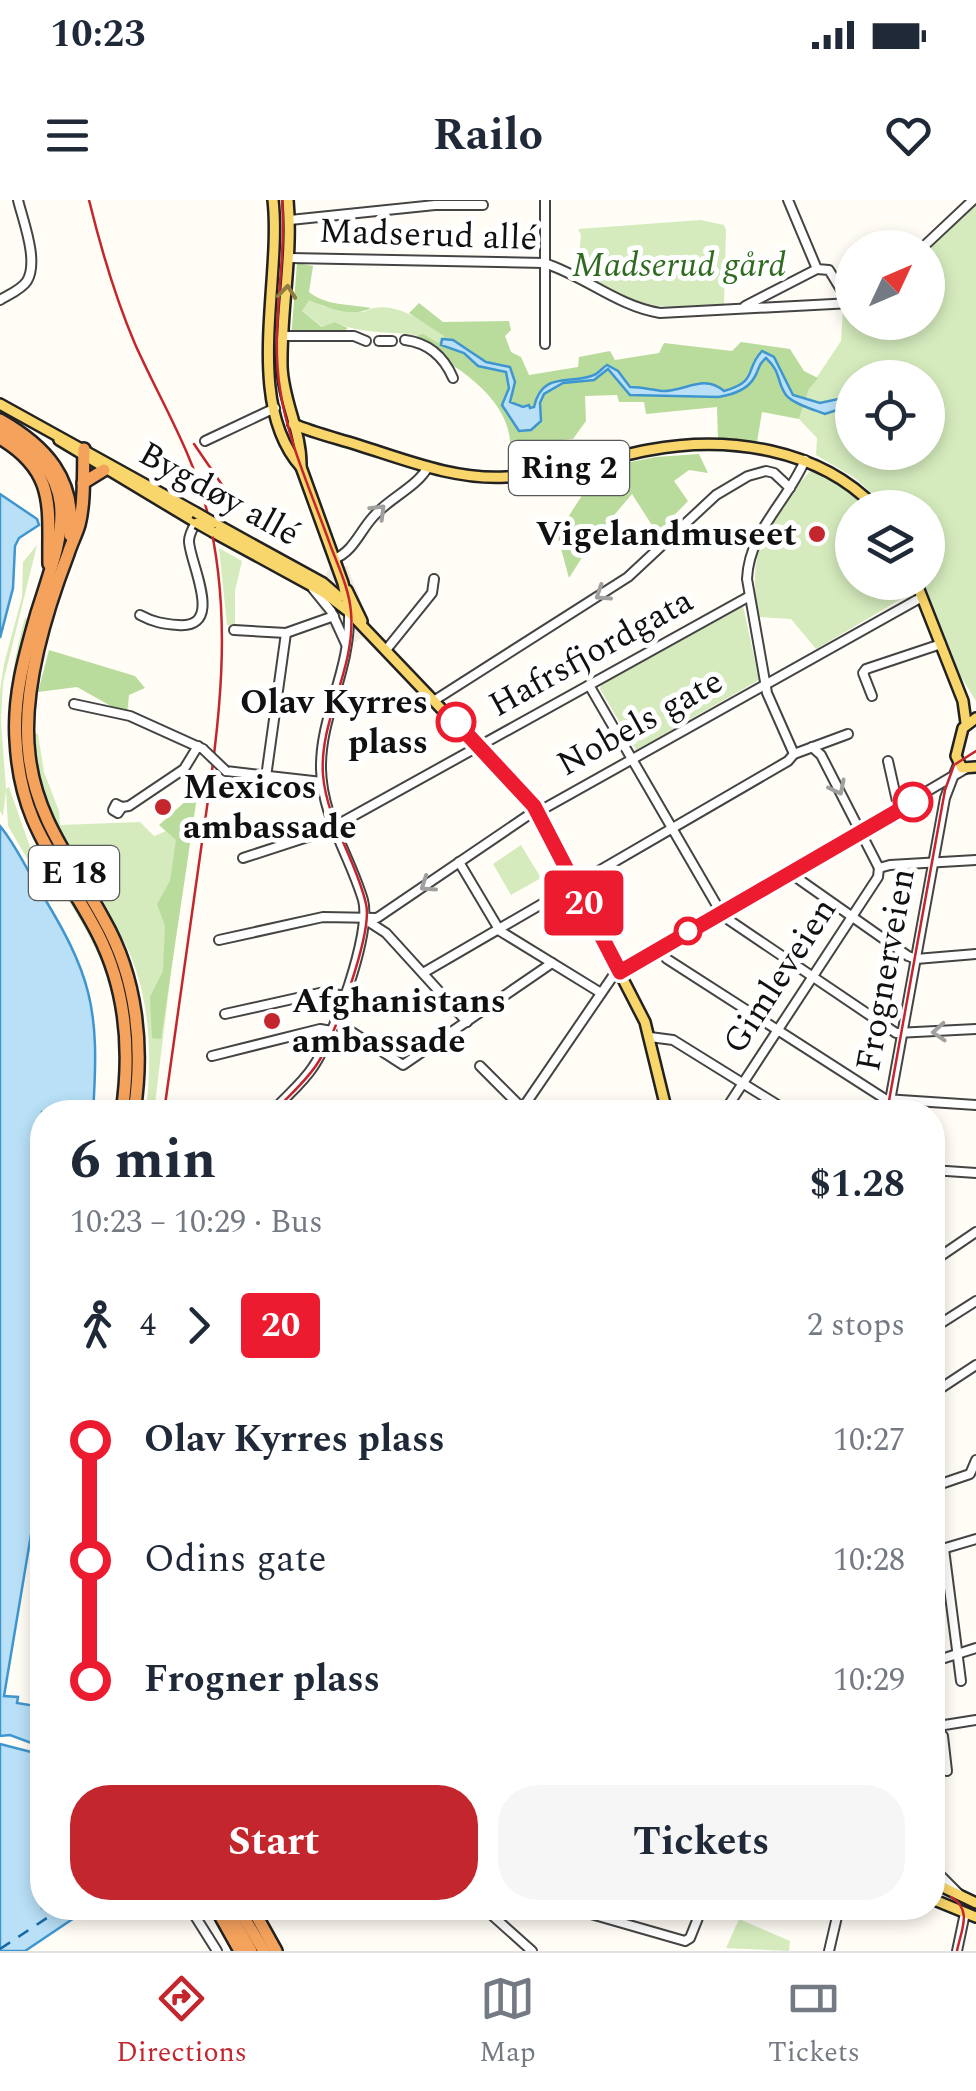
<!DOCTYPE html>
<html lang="en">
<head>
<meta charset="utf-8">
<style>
  :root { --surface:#fff; --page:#f6f6f7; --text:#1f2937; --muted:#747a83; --line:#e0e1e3; --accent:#c4262e }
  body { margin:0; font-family:Spectral,serif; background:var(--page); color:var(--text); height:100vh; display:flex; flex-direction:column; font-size:38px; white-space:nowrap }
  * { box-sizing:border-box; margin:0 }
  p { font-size:32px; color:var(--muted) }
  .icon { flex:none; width:55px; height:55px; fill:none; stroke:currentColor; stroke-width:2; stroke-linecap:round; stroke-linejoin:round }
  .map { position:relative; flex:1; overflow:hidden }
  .sheet { position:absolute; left:30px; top:900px; width:915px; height:820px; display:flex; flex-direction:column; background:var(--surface); border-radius:40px; box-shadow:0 5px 15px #0003 }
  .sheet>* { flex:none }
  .badge { padding:0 20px; border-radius:8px; font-size:35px; line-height:65px }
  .needle { width:65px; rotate:46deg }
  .controls { position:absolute; left:835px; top:30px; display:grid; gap:20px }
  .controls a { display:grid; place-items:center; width:110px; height:110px; border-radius:50%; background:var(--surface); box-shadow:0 5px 15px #0003; font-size:50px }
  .map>.badge { position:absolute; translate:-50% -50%; box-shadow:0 0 0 5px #fff }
  .legs { display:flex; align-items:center; gap:15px; height:110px; padding:0 40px; font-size:32px }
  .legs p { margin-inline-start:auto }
  .summary { display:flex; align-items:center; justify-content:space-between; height:170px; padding:0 40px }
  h1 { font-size:55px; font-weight:700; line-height:75px }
  .primary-button { display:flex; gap:20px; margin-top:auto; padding:20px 40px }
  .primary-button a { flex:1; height:115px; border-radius:40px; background:var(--accent); color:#fff; font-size:40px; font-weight:700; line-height:115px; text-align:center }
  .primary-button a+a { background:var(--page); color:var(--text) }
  ul { padding:0 40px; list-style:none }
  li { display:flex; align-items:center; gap:35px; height:120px; font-size:38px }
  li i { display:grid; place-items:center; width:15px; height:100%; margin:0 12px; background:currentColor }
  li i::after { content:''; width:25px; height:25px; margin:-12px; border:8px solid; border-radius:50%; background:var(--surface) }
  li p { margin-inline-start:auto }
  li:first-child i { background:linear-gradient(#0000 50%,currentColor 0) }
  li:last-child i { background:linear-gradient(currentColor 50%,#0000 0) }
  .status { display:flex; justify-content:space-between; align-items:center; height:70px; padding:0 50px; background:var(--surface); direction:ltr }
  .status svg { height:28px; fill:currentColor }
  header { display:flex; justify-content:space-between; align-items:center; height:130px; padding:0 40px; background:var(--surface); font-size:45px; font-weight:700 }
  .tabs { display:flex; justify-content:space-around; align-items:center; height:140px; border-top:2px solid var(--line); background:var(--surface); font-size:28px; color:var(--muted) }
  .tabs a { display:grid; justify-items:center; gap:5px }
  .tabs .current { color:var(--accent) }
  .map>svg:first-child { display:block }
</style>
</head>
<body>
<div class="status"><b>10:23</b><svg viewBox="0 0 49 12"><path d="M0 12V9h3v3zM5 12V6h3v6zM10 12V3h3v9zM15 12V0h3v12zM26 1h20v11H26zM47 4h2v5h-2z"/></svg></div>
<header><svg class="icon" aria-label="menu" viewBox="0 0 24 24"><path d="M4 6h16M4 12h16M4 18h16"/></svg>Railo<svg class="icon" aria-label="heart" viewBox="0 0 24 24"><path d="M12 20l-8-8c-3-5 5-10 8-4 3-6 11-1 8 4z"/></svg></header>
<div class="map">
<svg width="976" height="1751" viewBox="0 0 976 1751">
  <rect width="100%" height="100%" fill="#fffdf5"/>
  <!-- green -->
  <g fill="#d5ebbd" fill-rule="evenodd">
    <path d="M976,2V501L961,477L923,383L928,382V308L887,307L855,278L816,255L817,238L799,219L809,189L841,141L843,110H852V122H928V48ZM852,178H928V252H852Z"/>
    <path d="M701,20L724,25L726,30L724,105C651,111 641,107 578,70L581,35L578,29Z"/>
    <path d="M309,99L325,107L364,112C391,97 422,121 444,135L438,144C410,126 368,139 335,122L323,127L302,111Z"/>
    <path d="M811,270L858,297L870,307L852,308V382L910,383L913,392L816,449L791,419L759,417C745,350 768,320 811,270Z"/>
    <path d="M37,345L3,483L1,521L6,589L9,587L30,647L59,694L47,692L8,626L6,590L3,616L0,611V491L4,464L22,397L23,362Z"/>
    <path d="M219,348L242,361L235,391V426L227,425Z"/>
    <path d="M743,406L759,480L636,550L600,489L601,485Z"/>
    <path d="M25,418L28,419C3,499 2,583 44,658C58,682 75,705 90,729C100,747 106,767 113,786L110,787C97,740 70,705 46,664C0,585 1,504 25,418Z"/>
    <path d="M33,533L38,534L44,572L59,611L60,625L140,622L154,636L181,625L177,722L154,912H146C152,859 151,805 130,754C114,717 86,685 66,650C46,612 37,575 33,533Z"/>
    <path d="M521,645L541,678L511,695L493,664Z"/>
    <path d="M739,1719L790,1741L789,1751L726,1748Z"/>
  </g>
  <!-- forest -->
  <g fill="#b9dc9c">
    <path d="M297,63L313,66L309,92C326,106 349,104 371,108C352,118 328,108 309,100L302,111L322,127L335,122L348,128L331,140L291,139Z"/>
    <path d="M419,103L443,122L509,121L511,130L505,136L511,152L521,157L529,175L578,167L579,157L610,151L615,160L659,153L664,143L732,151L741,142L790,149L804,171L818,178L809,189L799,219L762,212L757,242L718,240L717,207L646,214L644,202H619L617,195L585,196L586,221L573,239L510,245C511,200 456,164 419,146L417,136L423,134L438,143L444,136L409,113Z"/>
    <path d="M699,254L708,273L689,270L674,281L688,301L657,333L632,294L593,340L569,378L557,334L600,268L656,257Z"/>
    <path d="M49,450L135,476L145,488L129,495L127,515L77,487L38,492Z"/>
    <path d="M198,590L161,839L152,838L150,797L163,771L165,726L157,704L170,681L176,640L159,625Z"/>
  </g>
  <!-- plaza -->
  <path fill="#f1ede2" d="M347,366L373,431L352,444L341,440L325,424L315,395L330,367Z"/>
  <!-- water -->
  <g fill="#b9e0f7" stroke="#3f96cf" stroke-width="2.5">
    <path d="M442,139L453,140L486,162L510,167L515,182L510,202L523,207L529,205L530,208L534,207C542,170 571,185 594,175C599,173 602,168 607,165L618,171L630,187C642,187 652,190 662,191C685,192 703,173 724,191C759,181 744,170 762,151L774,157L793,195L820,203L852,196V205L825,214C815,210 793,204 786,195C776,181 782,173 766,158C757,165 760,169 754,178C747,190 731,195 718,197L630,195L608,169L594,180L563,183L544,194L540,203L541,221L531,230L519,231L502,205L509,188L506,172L478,166L464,153L441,145Z"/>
    <path d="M0,294L37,319L39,325L19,338L15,346L13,388L0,438Z"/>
    <path d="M0,626C15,644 25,666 37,686C92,775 100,807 93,912H42V1269L4,1496L18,1497L17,1503L42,1507V1547L10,1535L0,1536Z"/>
    <path d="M0,1544L31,1552L42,1558V1708H89L25,1751H0Z"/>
  </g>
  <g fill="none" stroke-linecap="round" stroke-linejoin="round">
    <!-- ferry -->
    <path stroke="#1768a6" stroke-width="2.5" stroke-dasharray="12 10" stroke-linecap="butt" d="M0,1749L62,1708"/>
    <!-- minor casing -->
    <g stroke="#444" stroke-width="12">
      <g id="minor">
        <path d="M545,0V144"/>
        <path d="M788,0L817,69L829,70L849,103"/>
        <path d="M290,20L435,5H483"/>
        <path d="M922,48L973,0"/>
        <path d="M290,58L544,63C585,76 617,106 660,113L852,103"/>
        <path d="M0,100C8,95 21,90 27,81C39,61 23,21 18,0"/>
        <path d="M745,106L817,69"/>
        <path d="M283,136H354L366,141"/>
        <path d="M405,140C429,143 444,157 453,178"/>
        <path d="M379,141H392"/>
        <path d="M205,241L275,208"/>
        <path d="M334,359C353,352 360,331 373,317C389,298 416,288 428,267"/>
        <path d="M313,389L331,411L346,444"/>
        <path d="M140,415C153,422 163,424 178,425C226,429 189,362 189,341C189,333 194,326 198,319"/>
        <path d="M234,430L286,433L334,416"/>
        <path d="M386,450L432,393L434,379"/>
        <path d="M589,485L723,716L896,833L976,829"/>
        <path d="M872,496L863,473L866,469L941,444"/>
        <path d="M435,500L628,377L716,295L748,276L766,271L774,273L790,288"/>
        <path d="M74,504L130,516L203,549"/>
        <path d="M812,547L821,555L879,668"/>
        <path d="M794,554L767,493L747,379C749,331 788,301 805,260"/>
        <path d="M888,561L899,610"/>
        <path d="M226,571L322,582"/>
        <path d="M266,577L286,433"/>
        <path d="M116,604L122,607L118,613L113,610Z"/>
        <path d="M122,607L129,606L184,569L198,546"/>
        <path d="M243,658L326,631L748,397"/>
        <path d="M459,662L500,731L601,793"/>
        <path d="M879,668L890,665L976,660"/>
        <path d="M790,673L908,756L916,759L976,754"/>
        <path d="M366,720L386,733L467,822"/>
        <path d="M219,740L323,717L377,718L536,610L545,608L922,397"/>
        <path d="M658,749L667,759L885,899L976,905"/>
        <path d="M423,773L788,561L794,554L848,534"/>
        <path d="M225,814L324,792L344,796"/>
        <path d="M335,821L403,865L552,763"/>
        <path d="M650,837L673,840L789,912"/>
        <path d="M212,856L320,829L332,831"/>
        <path d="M480,866L526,912"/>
        <path d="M272,912C285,897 302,884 313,867C333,838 372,733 363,700C350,656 322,617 321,569C320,515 351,471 349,412"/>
        <path d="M520,912L613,776L965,569"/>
        <path d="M724,912L878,677L879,668"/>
        <path d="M888,912L945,598L958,564"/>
        <path d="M932,970L976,973"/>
        <path d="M932,1062L976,1032"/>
        <path d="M932,1129L976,1101"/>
        <path d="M932,1194L976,1165"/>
        <path d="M932,1287L970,1274L976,1260"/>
        <path d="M944,1349L961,1481"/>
        <path d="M932,1352L976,1339"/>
        <path d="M932,1462L976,1448"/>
        <path d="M932,1527L976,1520"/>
        <path d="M932,1537L943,1536L947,1571"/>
        <path d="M932,1667L960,1695"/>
        <path d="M190,1708L217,1751"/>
        <path d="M484,1708L532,1751"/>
        <path d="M570,1708L685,1741L690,1738L702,1708"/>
        <path d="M829,1751L839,1708"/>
        <path d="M957,1751L965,1713"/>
      </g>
    </g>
    <!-- major casing -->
    <g stroke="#222" stroke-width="14">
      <g id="major">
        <path d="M273,0C282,80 243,202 301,267"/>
        <path d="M288,0C293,56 281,110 282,166C283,201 302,232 301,267L343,383L349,411"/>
        <path d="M0,204L195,312"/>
        <path d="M293,224C314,233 336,238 358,245C406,260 455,280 506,277C555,275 601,259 649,250C727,235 819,248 876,308"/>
        <path d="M59,240L197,323"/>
        <path d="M214,323L323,383L339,397"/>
        <path d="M213,332L323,392L349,412L534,606L645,822L667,912"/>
        <path d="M916,382L963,501L966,523"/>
        <path d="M347,390L362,421"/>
        <path d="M976,518L963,528L956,556L962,568L976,567"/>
        <path d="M932,1682L976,1703"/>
        <path d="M932,1699L976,1717"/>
      </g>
    </g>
    <!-- highway casing -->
    <g stroke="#222" stroke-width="16">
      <g id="highway">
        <path d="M0,220C46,246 76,279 70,335"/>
        <path d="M0,229C88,279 62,334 37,413C25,455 13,496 16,540C20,629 61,662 98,734C126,789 131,852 122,912"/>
        <path d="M0,238C57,272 48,308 49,364"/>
        <path d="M84,249C83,274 85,301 79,325C76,335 71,344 68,354C45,414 21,491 29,555C36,620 74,664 104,720C137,778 144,847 134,912"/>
        <path d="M83,283L104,270"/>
        <path d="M216,1708L240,1751"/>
        <path d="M226,1708L251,1751"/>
        <path d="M238,1708L264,1751"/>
        <path d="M252,1708L276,1751"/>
      </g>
    </g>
    <!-- minor -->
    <use href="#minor" stroke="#fff" stroke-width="8"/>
    <!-- major -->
    <use href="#major" stroke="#f9d66b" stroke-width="9"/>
    <!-- highway -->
    <use href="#highway" stroke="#f5a25d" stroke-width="11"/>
    <!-- tram -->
    <g stroke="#c4262e" stroke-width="2.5">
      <path d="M274,912C289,895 307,881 319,861C335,835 373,732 366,704C356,659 327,622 323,575C319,519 356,469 351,412C349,389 339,368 331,347C313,296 288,243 280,189C270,126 287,63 282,0"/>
      <path d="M887,912L945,590L954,565L976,551"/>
      <path d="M951,1697C973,1710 961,1730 957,1751"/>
    </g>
    <!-- rail -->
    <g stroke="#c4262e" stroke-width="2.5">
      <path d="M89,0C101,49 115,97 135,144C160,200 192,251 207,311C235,422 218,531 202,642C190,732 177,822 164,912"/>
      <path d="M194,244L229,295"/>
    </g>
    <!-- minor-bridge casing -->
    <g stroke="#444" stroke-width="12" stroke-linecap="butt">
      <path id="minor-bridge" d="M203,549L226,571"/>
    </g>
    <!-- major-bridge casing -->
    <g stroke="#222" stroke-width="14" stroke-linecap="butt">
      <g id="major-bridge">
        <path d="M195,312L214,323"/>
        <path d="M197,323L213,332"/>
      </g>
    </g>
    <!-- minor-bridge -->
    <use href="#minor-bridge" stroke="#fff" stroke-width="8"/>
    <!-- major-bridge -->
    <use href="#major-bridge" stroke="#f9d66b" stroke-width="9"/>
  </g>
  <!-- one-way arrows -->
  <defs><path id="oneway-chevron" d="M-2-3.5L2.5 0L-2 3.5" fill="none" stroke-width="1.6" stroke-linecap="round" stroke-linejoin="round" transform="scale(2.5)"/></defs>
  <use stroke="#917d42" href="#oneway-chevron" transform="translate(287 92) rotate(-84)"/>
  <g stroke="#a0a0a0">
    <use href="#oneway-chevron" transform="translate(379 311) rotate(-45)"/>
    <use href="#oneway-chevron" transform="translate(602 394) rotate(147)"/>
    <use href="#oneway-chevron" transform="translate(838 588) rotate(63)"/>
    <use href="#oneway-chevron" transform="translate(427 685) rotate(146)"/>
    <use href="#oneway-chevron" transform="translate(939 832) rotate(176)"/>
  </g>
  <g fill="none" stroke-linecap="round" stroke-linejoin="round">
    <!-- line-1 casing -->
    <g stroke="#fff" stroke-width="22">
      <path id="line-1" d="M456,522L534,606L620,772L913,602"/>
    </g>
    <!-- line-1 -->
    <use href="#line-1" stroke="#ed1b2f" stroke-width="15"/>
  </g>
  <!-- markers -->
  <g fill="#c4262e" stroke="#fff" stroke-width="4">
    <circle cx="817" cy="334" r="10"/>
    <circle cx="163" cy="607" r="10"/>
    <circle cx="272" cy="821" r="10"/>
  </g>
  <g fill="#fff" stroke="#ed1b2f" stroke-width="5">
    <circle cx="456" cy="522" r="18"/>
    <circle cx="913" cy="602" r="18"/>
    <circle cx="688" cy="731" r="12"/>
  </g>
  <g text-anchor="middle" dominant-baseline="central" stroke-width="10" stroke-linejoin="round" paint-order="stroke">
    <!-- shield labels -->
    <g fill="#fff" stroke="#585858" stroke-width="2.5">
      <rect x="509" y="241" width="120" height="54" rx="8"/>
      <rect x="29" y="646" width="90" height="54" rx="8"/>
    </g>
    <g font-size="32" font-weight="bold" fill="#111">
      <text x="569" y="268">Ring 2</text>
      <text x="74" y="673">E 18</text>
    </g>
    <!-- street labels -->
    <g font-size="35" fill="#111" stroke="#fff">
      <text transform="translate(428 35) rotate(2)">Madserud allé</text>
      <text transform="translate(219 294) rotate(29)">Bygdøy allé</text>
      <text transform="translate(591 453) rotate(-29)">Hafrsfjordgata</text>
      <text transform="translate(640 523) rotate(-29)">Nobels gate</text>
      <text transform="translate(886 770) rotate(-80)">Frognerveien</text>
      <text transform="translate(780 776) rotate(-57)">Gimleveien</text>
    </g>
    <!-- park labels -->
    <g font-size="35" font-style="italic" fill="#2f6b1f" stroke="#fff">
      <text x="679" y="65">Madserud gård</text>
    </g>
    <!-- poi labels -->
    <g font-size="35" font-weight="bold" fill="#111" stroke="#fff" text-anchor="start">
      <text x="797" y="334" text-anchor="end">Vigelandmuseet</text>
      <text x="183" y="587">Mexicos<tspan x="183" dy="40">ambassade</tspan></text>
      <text x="292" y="801">Afghanistans<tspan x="292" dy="40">ambassade</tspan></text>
    </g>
    <!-- stop labels -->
    <g font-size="35" font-weight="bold" fill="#111" stroke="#fff" text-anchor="end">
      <text x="428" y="502">Olav Kyrres<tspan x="428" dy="40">plass</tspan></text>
    </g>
  </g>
</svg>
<div class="controls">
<a><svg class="needle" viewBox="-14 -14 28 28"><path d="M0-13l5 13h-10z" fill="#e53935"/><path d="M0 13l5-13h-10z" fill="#747a83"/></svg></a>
<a><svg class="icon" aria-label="locate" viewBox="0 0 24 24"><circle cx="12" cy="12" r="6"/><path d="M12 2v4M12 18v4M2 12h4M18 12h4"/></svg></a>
<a><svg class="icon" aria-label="layers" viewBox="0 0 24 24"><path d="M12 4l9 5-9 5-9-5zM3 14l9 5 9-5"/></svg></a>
</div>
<b class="badge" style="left:584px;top:703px;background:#ed1b2f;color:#fff">20</b>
<section class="sheet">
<div class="summary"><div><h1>6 min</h1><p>10:23 – 10:29 · Bus</p></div><b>$1.28</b></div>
<div class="legs"><svg class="icon" aria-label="walk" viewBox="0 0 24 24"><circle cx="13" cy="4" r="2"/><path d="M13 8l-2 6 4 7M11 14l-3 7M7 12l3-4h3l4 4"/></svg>4<svg class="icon" aria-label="forward" viewBox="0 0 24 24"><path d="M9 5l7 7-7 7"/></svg><b class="badge" style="background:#ed1b2f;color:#fff">20</b><p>2 stops</p></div>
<ul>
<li><i style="color:#ed1b2f"></i><b>Olav Kyrres plass</b><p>10:27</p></li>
<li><i style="color:#ed1b2f"></i><span>Odins gate</span><p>10:28</p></li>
<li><i style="color:#ed1b2f"></i><b>Frogner plass</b><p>10:29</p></li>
</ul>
<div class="primary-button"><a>Start</a><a>Tickets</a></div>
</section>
</div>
<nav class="tabs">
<a class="current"><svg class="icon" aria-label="directions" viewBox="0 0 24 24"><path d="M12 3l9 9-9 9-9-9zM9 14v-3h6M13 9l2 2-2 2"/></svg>Directions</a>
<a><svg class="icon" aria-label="map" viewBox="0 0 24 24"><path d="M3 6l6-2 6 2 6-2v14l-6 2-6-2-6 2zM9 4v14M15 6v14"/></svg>Map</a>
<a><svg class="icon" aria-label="tickets" viewBox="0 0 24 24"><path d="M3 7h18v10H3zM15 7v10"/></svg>Tickets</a>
</nav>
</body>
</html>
